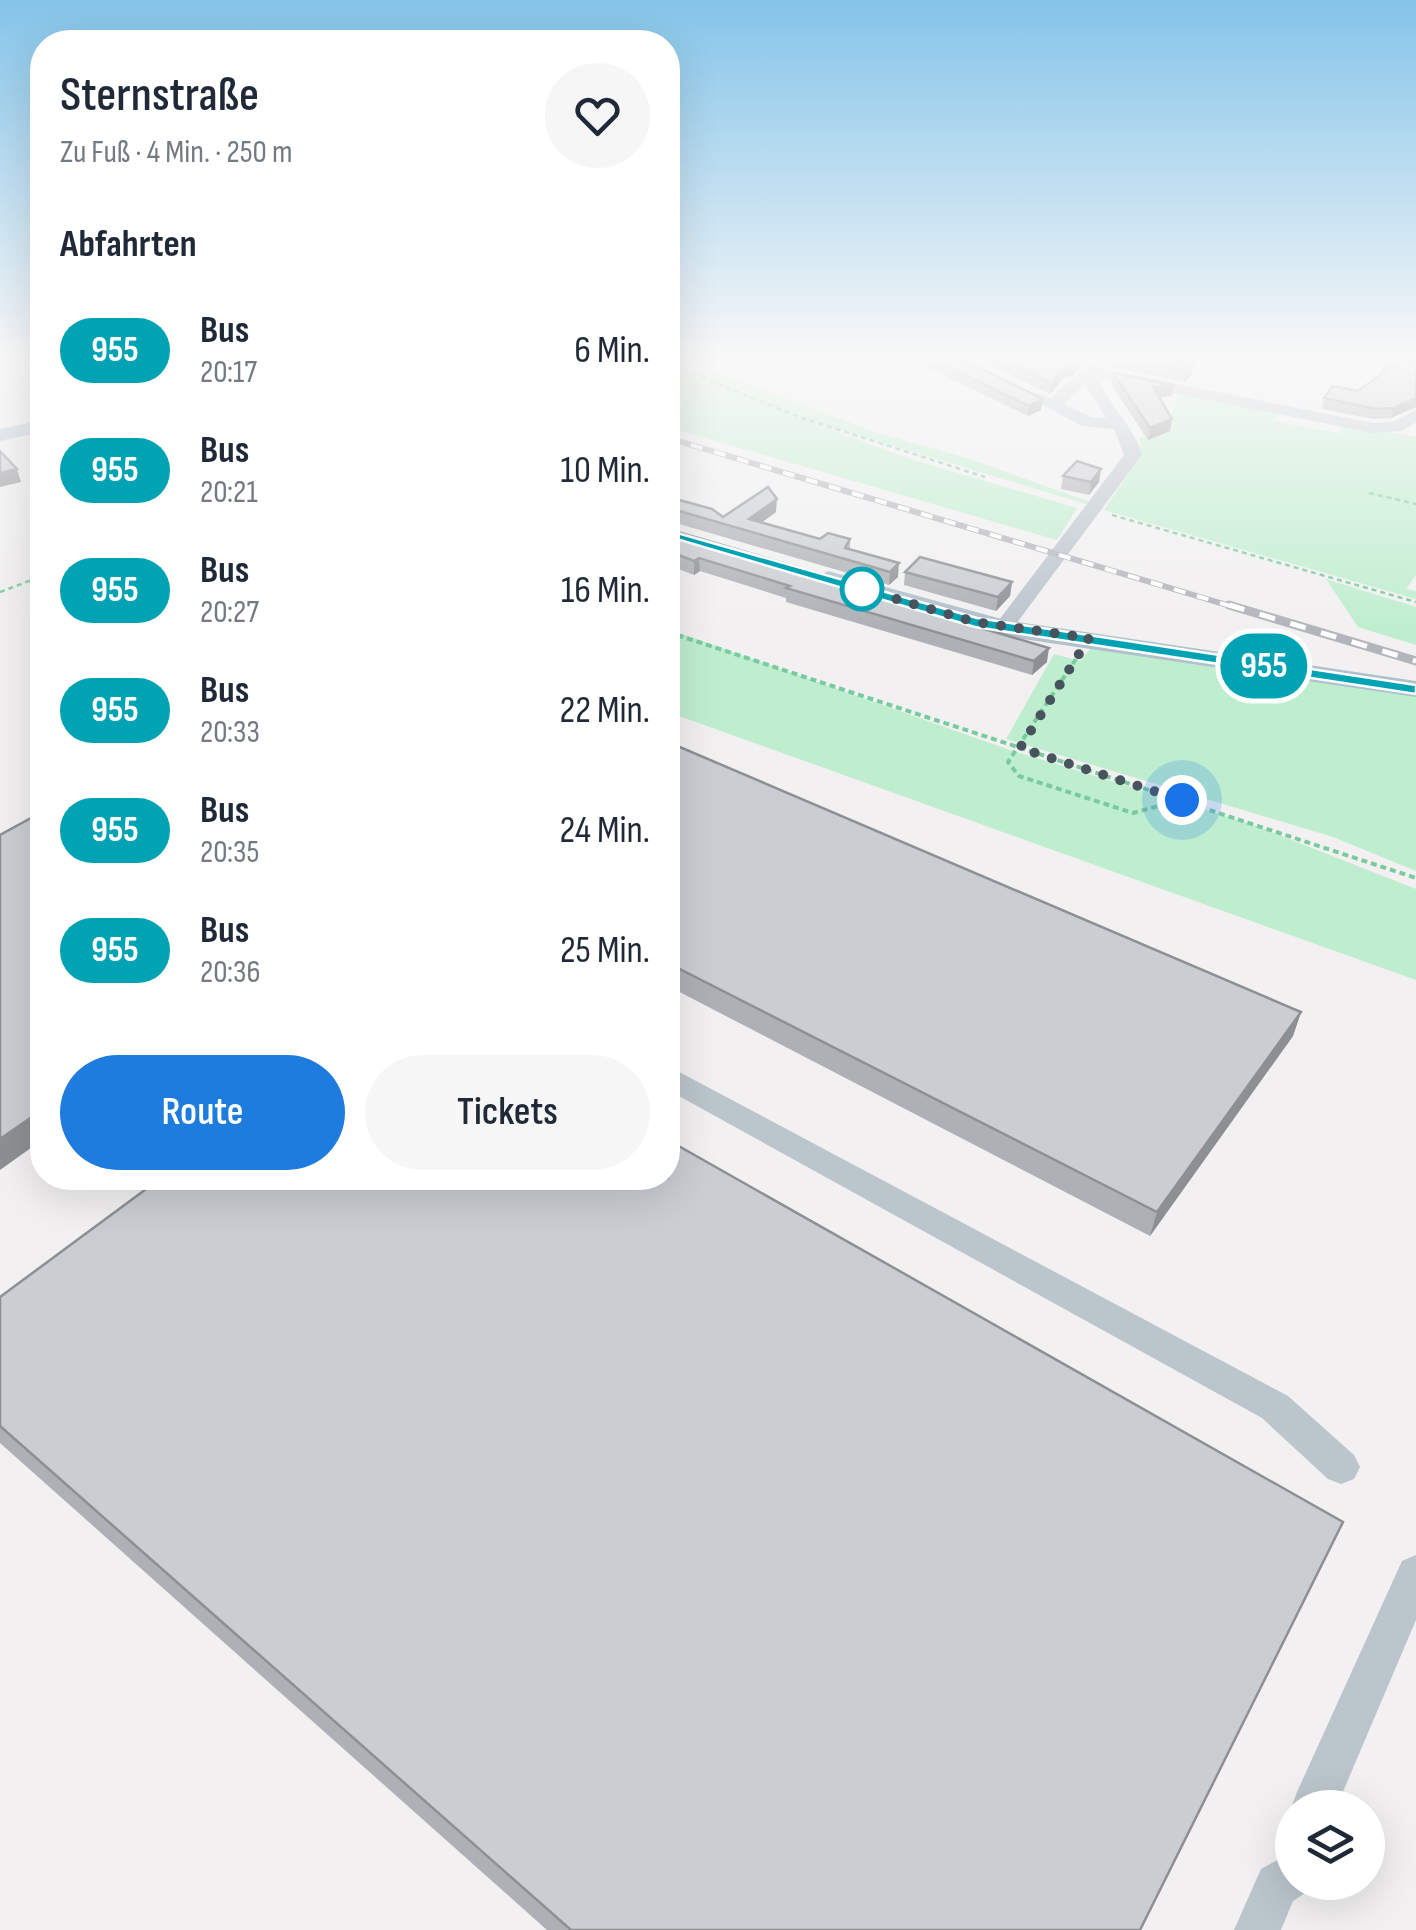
<!DOCTYPE html>
<html lang="de">
<head>
<meta charset="utf-8">
<style>
  :root { --surface:#fff; --page:#f6f6f7; --text:#1f2937; --muted:#747a83; --accent:#1e7cde }
  body { margin:0; font-family:"Sofia Sans Condensed",sans-serif; background:var(--page); color:var(--text); height:100vh; display:flex; flex-direction:column; font-size:38px; white-space:nowrap }
  * { box-sizing:border-box; margin:0 }
  p { font-size:32px; color:var(--muted) }
  .icon { flex:none; width:55px; height:55px; fill:none; stroke:currentColor; stroke-width:2; stroke-linecap:round; stroke-linejoin:round }
  .map { position:relative; flex:1; overflow:hidden }
  .side { position:absolute; left:30px; top:30px; width:650px; height:1160px; display:flex; flex-direction:column; background:var(--surface); border-radius:40px; box-shadow:0 10px 40px #0002 }
  .side>* { flex:none }
  .badge { padding:0 20px; border-radius:32px; font-size:35px; line-height:65px }
  .fabs { position:absolute; left:1275px; top:1790px; display:grid; gap:20px }
  .fabs a { display:grid; place-items:center; width:110px; height:110px; border-radius:50%; background:var(--surface); box-shadow:0 10px 40px #0002; font-size:50px }
  .you { position:absolute; width:50px; height:50px; margin:-25px; border:8px solid #fff; border-radius:50%; background:#1a73e8; box-shadow:0 0 0 15px #1a73e833 }
  .map>.badge { position:absolute; translate:-50% -50%; box-shadow:0 0 0 5px #fff }
  h2 { padding:0 30px; font-size:38px; line-height:90px }
  .round { display:grid; place-items:center; flex:none; width:105px; height:105px; border-radius:52px; background:var(--page) }
  .head { display:flex; align-items:center; justify-content:space-between; height:170px; padding:0 30px }
  h1 { font-size:48px; font-weight:600; line-height:75px }
  .cta { display:flex; gap:20px; margin-top:auto; padding:20px 30px }
  .cta a { flex:1; height:115px; border-radius:60px; background:var(--accent); color:#fff; font-size:40px; font-weight:600; line-height:115px; text-align:center }
  .cta a+a { background:var(--page); color:var(--text) }
  ul { padding:0; list-style:none }
  li { display:flex; align-items:center; gap:30px; height:120px; padding:0 30px }
  li div { flex:1 }
  li b { display:block; font-size:38px }
  li em { font-style:normal }
  li .badge { min-width:110px; font-weight:700; text-align:center }
  .map>svg:first-child { display:block }
</style>
</head>
<body>
<div class="map">
<svg width="1416" height="1930" viewBox="0 0 1416 1930">
  <rect width="100%" height="100%" fill="#f2f0f0"/>
  <!-- green -->
  <g fill="#bfeecf">
    <path d="M668,359H681L878,433L964,457L1090,502L1086,504L791,415L914,460L1077,508L1057,540L668,427Z"/>
    <path d="M1180,393L1281,412L1274,421L1338,433L1346,425L1416,437V575L1406,589L1416,591V599L1104,510L1140,457V437L1164,435Z"/>
    <path d="M1326,579L1416,607V645L1358,627Z"/>
    <path d="M668,629L1004,748L1251,824L1416,889V980L668,712Z"/>
    <path d="M1093,646L1416,695V871L1333,837L1006,739L1054,654L1080,661Z"/>
  </g>
  <g fill="none" stroke-linecap="round" stroke-linejoin="round">
    <!-- path-far1 -->
    <g stroke="#78cb9e" stroke-width="2.5" stroke-dasharray="5 4" stroke-linecap="butt">
      <path d="M668,363L799,417L985,477"/>
      <path d="M1369,493L1416,504"/>
      <path d="M1112,515L1416,602"/>
      <path d="M0,592L42,576"/>
    </g>
    <!-- path -->
    <g stroke="#78cb9e" stroke-width="4" stroke-dasharray="6 4" stroke-linecap="butt">
      <path d="M668,632L1416,878"/>
      <path d="M1076,659L1008,762L1019,776L1133,813L1181,800"/>
    </g>
    <!-- minor -->
    <g fill="#bbc5cc" fill-rule="evenodd">
      <path d="M1093,361H1105L1103,369L1373,423L1392,422L1416,410V422L1402,431L1373,433L1099,378C1108,407 1134,425 1142,455L1010,632H996L993,628L996,624L1124,455L1114,429L1082,426L1030,398L1038,393L1051,398ZM1085,384L1106,418L1091,417L1064,404Z"/>
      <path d="M668,1066L1288,1396L1354,1455L1360,1467L1354,1479L1341,1484L1328,1479L1262,1418L668,1090Z"/>
      <path d="M1416,1555V1620L1336,1808H1292V1812L1291,1808L1297,1792L1402,1561Z"/>
      <path d="M1292,1852V1882H1312L1308,1891L1293,1901L1281,1930H1234L1261,1869Z"/>
    </g>
    <!-- major -->
    <g fill="#b0c0cd" fill-rule="evenodd">
      <path d="M42,420V432L0,441V429Z"/>
      <path d="M828,571L1005,620L1416,681V697L1003,636L819,584L815,579Z"/>
    </g>
    <!-- rail-far1 casing -->
    <g stroke="#b2b5ba" stroke-width="6">
      <path id="rail-far1" d="M668,438L1237,608"/>
    </g>
    <!-- rail casing -->
    <g stroke="#b2b5ba" stroke-width="9">
      <path id="rail" d="M1229,605L1416,661"/>
    </g>
    <!-- rail-far1 -->
    <use href="#rail-far1" stroke="#fff" stroke-width="4" stroke-dasharray="12" stroke-linecap="butt"/>
    <!-- rail -->
    <use href="#rail" stroke="#fff" stroke-width="5" stroke-dasharray="16" stroke-linecap="butt"/>
  </g>
  <!-- wall -->
  <g fill="#aeb0b5">
    <path d="M911,359H962L1041,410L1028,416Z"/>
    <path d="M978,359H1028L1034,361L1038,359H1085L1072,376L1064,377L1050,394Z"/>
    <path d="M1106,359H1168L1192,374L1185,382L1110,367L1109,361Z"/>
    <path d="M1416,359V407L1391,418L1373,419L1322,409L1324,398L1358,391L1383,373L1381,372L1384,362Z"/>
    <path d="M1113,373L1174,385L1172,396L1159,397L1170,431L1148,440L1111,384Z"/>
    <path d="M1063,476L1099,482L1089,495L1061,489Z"/>
    <path d="M668,497L723,517L776,512L762,522L820,539H850V550L898,577L889,585L669,521L668,523Z"/>
    <path d="M668,529L871,589V596L1047,662L1032,675L786,602V598L700,571L694,575L668,565Z"/>
    <path d="M905,572L1012,582L1010,596L996,611L904,585Z"/>
    <path d="M668,742L1301,1012L1293,1036L1150,1236L668,986Z"/>
    <path d="M0,1297L1140,1930H547L0,1443Z"/>
  </g>
  <!-- shaded-wall -->
  <g fill="#8d9093">
    <path d="M1079,359H1085L1072,376L1064,377L1050,394L1052,383L1066,367Z"/>
    <path d="M1194,364L1192,374L1185,382L1187,371Z"/>
    <path d="M1174,385L1172,396L1151,398L1153,387Z"/>
    <path d="M1416,398V407L1391,418L1394,408Z"/>
    <path d="M1043,399L1041,410L1028,416L1029,406Z"/>
    <path d="M1172,419L1170,431L1148,440L1150,428Z"/>
    <path d="M17,469L21,482L0,487V473Z"/>
    <path d="M1101,469L1099,482L1089,495L1091,482Z"/>
    <path d="M777,499L776,512L749,532V519Z"/>
    <path d="M699,558L700,571L694,575V561Z"/>
    <path d="M899,563L898,577L889,585L890,572Z"/>
    <path d="M1012,582L1010,596L996,611L998,597Z"/>
    <path d="M1049,648L1047,662L1032,675L1034,661Z"/>
    <path d="M1301,1012L1293,1036L1150,1236L1157,1212Z"/>
    <path d="M42,1110V1140L0,1170V1139Z"/>
  </g>
  <!-- building -->
  <g fill="#cacdd2" stroke="#8d9093" stroke-width="2.5">
    <path d="M932,359H962L1043,399L1029,406Z"/>
    <path d="M1000,359H1028L1034,361L1038,359H1079L1074,366L1066,367L1052,383Z"/>
    <path d="M1125,359H1168L1194,364L1187,371Z"/>
    <path d="M1390,359H1416V398L1394,408L1376,409L1324,398L1333,386L1358,391L1394,365L1384,362Z"/>
    <path d="M1113,373L1174,385L1153,387L1172,419L1150,428Z"/>
    <path d="M0,451L17,469L0,473Z"/>
    <path d="M1077,461L1101,469L1091,482L1063,476Z"/>
    <path d="M768,487L777,499L749,519L820,539L828,533L850,539L845,548L899,563L890,572L669,508L668,509V497L712,509L723,517Z"/>
    <path d="M668,529L871,589L866,594L1049,648L1034,661L786,588L790,586L699,558L694,561L668,551Z"/>
    <path d="M920,557L1012,582L998,597L905,572Z"/>
    <path d="M668,742L1301,1012L1157,1212L668,963Z"/>
    <path d="M42,812V1110L0,1139V835Z"/>
    <path d="M668,1140L1343,1522L1140,1930H571L0,1426V1297L161,1178H668Z"/>
  </g>
  <!-- sky -->
  <linearGradient id="sky" x2="0" y2="1"><stop stop-color="#84c4e9"/><stop offset="0.57" stop-color="#f9f8f8"/><stop offset="1" stop-color="#f9f8f8" stop-opacity="0"/></linearGradient>
  <rect width="1416" height="629" fill="url(#sky)"/>
  <!-- line -->
  <path fill="#00a3b4" stroke="#fff" stroke-width="2.5" d="M663,529L977,618L1416,685V694L975,627L663,535Z"/>
  <g fill="none" stroke-linecap="round" stroke-linejoin="round">
    <!-- walk -->
    <path stroke="#48545d" stroke-width="10" stroke-dasharray="0 18" d="M862,589L975,622L1089,638L1020,748L1182,800"/>
  </g>
  <!-- markers -->
  <circle fill="#fff" stroke="#00a3b4" stroke-width="5" cx="862" cy="589" r="20"/>
</svg>
<div class="fabs">
<a><svg class="icon" aria-label="layers" viewBox="0 0 24 24"><path d="M12 4l9 5-9 5-9-5zM3 14l9 5 9-5"/></svg></a>
</div>
<div class="you" style="left:1182px;top:800px"></div>
<b class="badge" style="left:1264px;top:666px;background:#00a3b4;color:#fff">955</b>
<section class="side">
<div class="head"><div><h1>Sternstraße</h1><p>Zu Fuß · 4 Min. · 250 m</p></div><a class="round"><svg class="icon" aria-label="heart" viewBox="0 0 24 24"><path d="M12 20l-8-8c-3-5 5-10 8-4 3-6 11-1 8 4z"/></svg></a></div>
<h2>Abfahrten</h2>
<ul>
<li><span class="badge" style="background:#00a3b4;color:#fff">955</span><div><b>Bus</b><p>20:17</p></div><em>6 Min.</em></li>
<li><span class="badge" style="background:#00a3b4;color:#fff">955</span><div><b>Bus</b><p>20:21</p></div><em>10 Min.</em></li>
<li><span class="badge" style="background:#00a3b4;color:#fff">955</span><div><b>Bus</b><p>20:27</p></div><em>16 Min.</em></li>
<li><span class="badge" style="background:#00a3b4;color:#fff">955</span><div><b>Bus</b><p>20:33</p></div><em>22 Min.</em></li>
<li><span class="badge" style="background:#00a3b4;color:#fff">955</span><div><b>Bus</b><p>20:35</p></div><em>24 Min.</em></li>
<li><span class="badge" style="background:#00a3b4;color:#fff">955</span><div><b>Bus</b><p>20:36</p></div><em>25 Min.</em></li>
</ul>
<div class="cta"><a>Route</a><a>Tickets</a></div>
</section>
</div>
</body>
</html>
